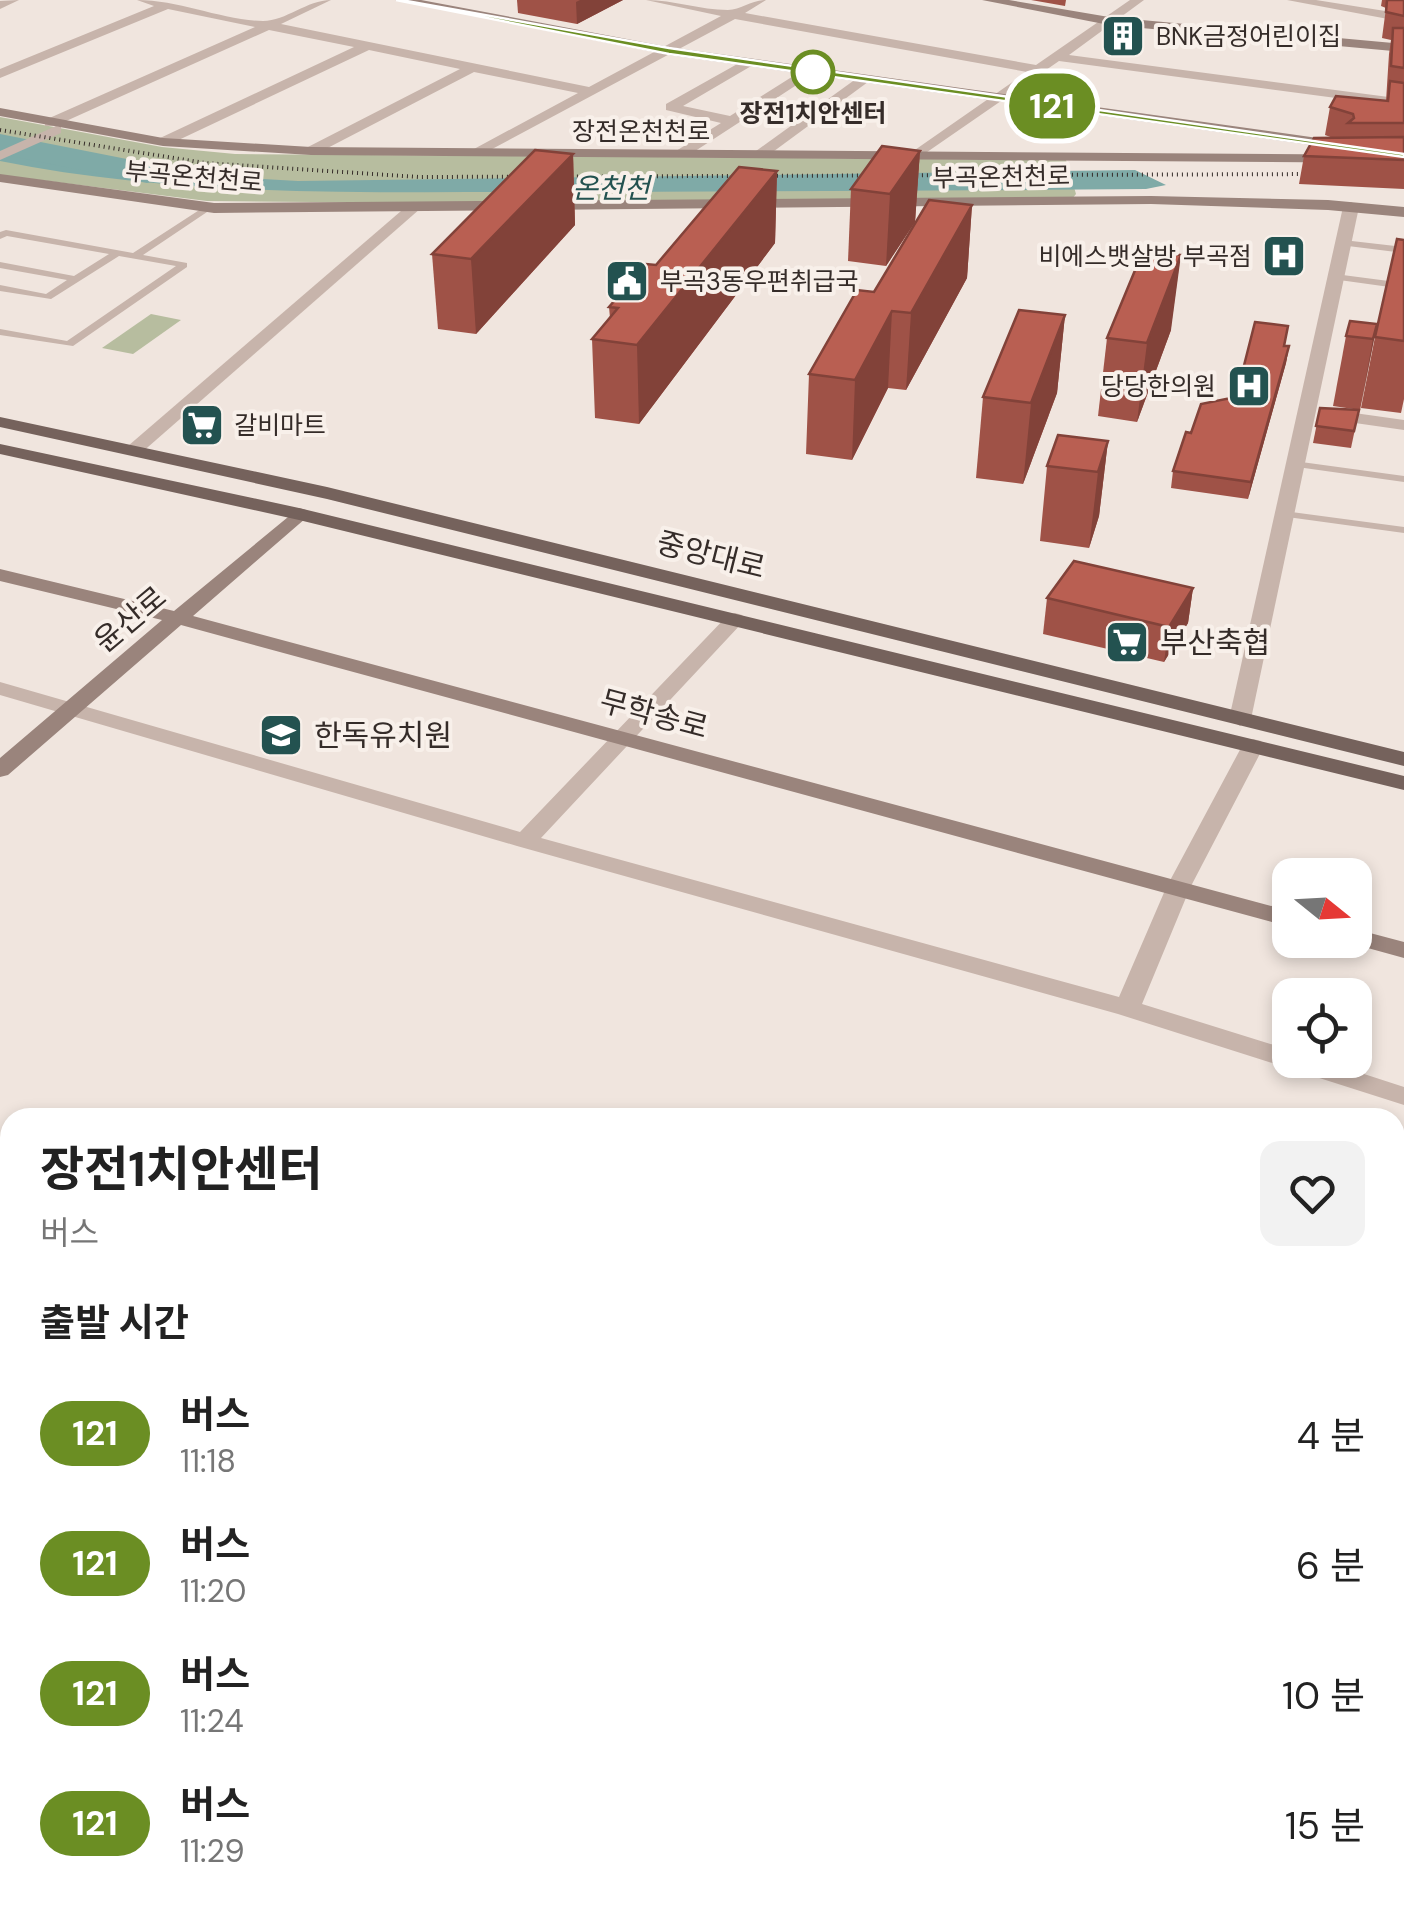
<!DOCTYPE html>
<html lang="ko">
<head>
<meta charset="utf-8">
<style>
  :root { --surface:#fff; --page:#f2f2f2; --text:#222; --muted:#767676 }
  body { margin:0; font-family:"DM Sans","Noto Sans KR",sans-serif; background:var(--page); color:var(--text); height:100vh; display:flex; flex-direction:column; font-size:38px; white-space:nowrap }
  * { box-sizing:border-box; margin:0 }
  p { font-size:32px; color:var(--muted) }
  .icon { flex:none; width:55px; height:55px; fill:none; stroke:currentColor; stroke-width:2; stroke-linecap:round; stroke-linejoin:round }
  .map { position:relative; flex:1; overflow:hidden }
  .side { position:absolute; left:0px; top:1108px; width:1405px; height:802px; display:flex; flex-direction:column; background:var(--surface); border-radius:30px 30px 0 0; box-shadow:0 5px 15px #0003 }
  .side>* { flex:none }
  .badge { padding:0 20px; border-radius:32px; font-size:35px; line-height:65px }
  .needle { width:65px; rotate:108deg }
  .fabs { position:absolute; left:1272px; top:858px; display:grid; gap:20px }
  .fabs a { display:grid; place-items:center; width:100px; height:100px; border-radius:20px; background:var(--surface); box-shadow:0 5px 15px #0003; font-size:50px }
  .map>.badge { position:absolute; translate:-50% -50%; box-shadow:0 0 0 5px #fff }
  h2 { padding:0 40px; font-size:38px; line-height:90px }
  .round { display:grid; place-items:center; flex:none; width:105px; height:105px; border-radius:20px; background:var(--page) }
  .headline { display:flex; align-items:center; justify-content:space-between; height:170px; padding:0 40px }
  h1 { font-size:48px; font-weight:700; line-height:75px }
  ul { padding:0; list-style:none }
  li { display:flex; align-items:center; gap:30px; height:130px; padding:0 40px }
  li div { flex:1 }
  li b { display:block; font-size:38px }
  li em { font-style:normal }
  li .badge { min-width:110px; font-weight:700; text-align:center }
  .map>svg:first-child { display:block }
</style>
</head>
<body>
<div class="map">
<svg width="1404" height="1908" viewBox="0 0 1404 1908">
  <rect width="100%" height="100%" fill="#f0e5de"/>
  <!-- green -->
  <g fill="#b7bd9f">
    <path d="M0,117L162,147L235,154L1066,160L1076,194L1072,199L436,203L207,201L0,175Z"/>
    <path d="M151,314L181,320L133,354L102,348Z"/>
    <path d="M10,1350V1900H1281L1298,1908H0V1352Z"/>
  </g>
  <!-- water -->
  <path fill="#7faaa7" d="M0,147L178,174L298,181L1135,170L1166,185L1146,189C945,191 743,191 542,192C360,192 179,197 0,161Z"/>
  <g fill="none" stroke-linecap="round" stroke-linejoin="round">
    <!-- river -->
    <path fill="#7faaa7" fill-rule="evenodd" d="M0,134L147,163L159,166L164,173L159,180L147,183L0,154Z"/>
    <!-- path -->
    <path stroke="#b29e95" stroke-width="9" stroke-dasharray="6 6" stroke-linecap="butt" d="M0,1856L10,1834"/>
    <!-- lane -->
    <g fill="#c7b4ab" fill-rule="evenodd">
      <path d="M207,205L212,208L210,210L143,255L187,263V267L73,346L0,335V329L67,341L176,266L119,256L51,299L0,291V285L46,294L67,280L0,268V262L74,276L109,254L7,236L0,239V232L6,230L133,253Z"/>
      <path d="M1343,240L1404,247V253L1340,245L1338,243Z"/>
      <path d="M1335,274L1404,283V289L1332,279L1330,277Z"/>
      <path d="M1294,461L1404,476V482L1290,466L1288,464Z"/>
      <path d="M1284,511L1404,527V533L1280,516V512Z"/>
    </g>
    <!-- street -->
    <g fill="#c7b4ab" fill-rule="evenodd">
      <path d="M19,0L0,9V1Z"/>
      <path d="M137,0C180,0 221,20 263,21C286,21 307,0 331,0L281,24L589,87L721,16L646,0C674,0 700,10 728,10C741,10 751,0 766,0L745,13L1036,65L1130,0H1144L1069,55L1404,99V107L1059,61L917,159L912,158V152L1027,72L735,19L479,156L472,152L474,149L578,93L474,72L316,154H306V148L460,69L369,50L168,145H158V139L354,47L269,30L55,126H45V120L255,27L168,9L0,78V69L154,6Z"/>
      <path d="M1287,0H1316L1404,14V22Z"/>
      <path d="M748,58L753,59V65L683,106L730,116L806,68L818,71L686,157H676V151L721,123L666,110V104Z"/>
      <path d="M860,76L872,79L766,157H756V151Z"/>
      <path d="M56,126L61,127V133L0,160V151Z"/>
      <path d="M1351,202L1359,207L1251,719L1240,726L1229,719L1343,207Z"/>
      <path d="M408,205L421,208L140,454H128V446Z"/>
      <path d="M1326,409L1404,420V430L1320,418V410Z"/>
      <path d="M735,613L742,615L745,619L742,623L541,838L1119,997L1166,888L1242,746L1253,739L1261,741L1264,746L1190,888L1142,1004L1290,1050V1060H1321L1404,1087V1105L1118,1014L517,846L0,695V682L520,832L728,615Z"/>
      <path d="M1395,1494L1404,1497V1526L1395,1523Z"/>
    </g>
    <!-- secondary -->
    <g fill="#9a847c" fill-rule="evenodd">
      <path d="M395,0H421L669,47L1339,141L1346,145L1339,149L669,55Z"/>
      <path d="M982,0H1009L1109,17L1404,44V52L1109,25Z"/>
      <path d="M0,108L163,138L311,147L1404,155V163L311,155L163,146L0,116Z"/>
      <path d="M0,174L214,203L1151,196L1328,200L1404,207V217L1328,210L1151,204L214,213L0,182Z"/>
      <path d="M299,508L306,510V518L193,616L1290,911V927L181,625L8,775L0,777V758L162,620L0,581V569L174,611Z"/>
      <path d="M1355,929L1404,942V958L1346,942L1355,940Z"/>
    </g>
    <!-- primary -->
    <g fill="#75625c" fill-rule="evenodd">
      <path d="M0,417L327,487L1404,752V766L327,499L0,427Z"/>
      <path d="M0,444L299,508L1404,776V790L299,520L0,454Z"/>
    </g>
    <!-- rail -->
    <path stroke="#352c29" stroke-width="4" stroke-dasharray="1 4" stroke-linecap="butt" d="M0,130L205,163L419,177L1327,174"/>
  </g>
  <!-- wall -->
  <g fill="#9f5247">
    <path d="M517,0H623L577,24L518,13Z"/>
    <path d="M1031,0H1066L1065,6Z"/>
    <path d="M1382,0H1404V189L1299,184L1304,156L1333,138L1325,135L1330,107L1386,101L1389,54L1391,40L1382,38L1386,8L1381,6Z"/>
    <path d="M920,151L915,222L886,266L848,261L851,189Z"/>
    <path d="M573,154L575,225L476,334L438,329L432,254Z"/>
    <path d="M777,171L775,243L639,424L595,418L592,339L610,318L609,307L656,265Z"/>
    <path d="M972,205L967,278L906,390L888,388L852,460L806,454L809,374L874,292Z"/>
    <path d="M1404,240V399L1401,413L1361,408L1375,337Z"/>
    <path d="M1065,315L1057,393L1023,484L976,478L983,397Z"/>
    <path d="M1377,324L1360,410L1333,406L1346,336Z"/>
    <path d="M1171,330L1137,422L1098,416L1107,338Z"/>
    <path d="M1285,346H1289L1286,363L1248,499L1171,488L1173,471L1191,433L1236,397Z"/>
    <path d="M1320,408L1359,410L1351,448L1313,443Z"/>
    <path d="M1108,441L1099,516L1089,548L1040,541L1047,466Z"/>
    <path d="M1193,588L1188,623L1164,662L1043,634L1047,598Z"/>
  </g>
  <!-- shaded-wall -->
  <g fill="#824239">
    <path d="M580,0H623L577,24L576,2Z"/>
    <path d="M920,151L915,222L886,266L890,194Z"/>
    <path d="M573,154L575,225L476,334L471,259Z"/>
    <path d="M777,171L775,243L639,424L637,345Z"/>
    <path d="M972,205L967,278L906,390L911,313Z"/>
    <path d="M1181,255L1171,330L1137,422L1147,343Z"/>
    <path d="M892,311L888,388L852,460L855,380Z"/>
    <path d="M1065,315L1057,393L1023,484L1031,403Z"/>
    <path d="M1377,324L1363,395L1360,410L1373,339Z"/>
    <path d="M1289,346L1286,363L1248,499L1251,482Z"/>
    <path d="M1108,441L1099,516L1089,548L1098,472Z"/>
    <path d="M1193,588L1188,623L1164,662L1169,627Z"/>
  </g>
  <!-- building -->
  <g fill="#b95f52" stroke="#824239" stroke-width="2.5">
    <path d="M1387,0H1404V16L1386,12Z"/>
    <path d="M1393,28H1404V68L1391,66Z"/>
    <path d="M1390,81L1404,83V123H1348L1354,118L1353,114L1330,107L1336,96L1388,101Z"/>
    <path d="M1404,137V160L1304,156L1314,138Z"/>
    <path d="M882,146L920,151L890,194L851,189Z"/>
    <path d="M535,150L573,154L471,259L432,254Z"/>
    <path d="M739,167L777,171L637,345L592,339L618,308L609,307L646,264L656,265Z"/>
    <path d="M929,200L972,205L911,313L892,311L855,380L809,374L857,290L874,292Z"/>
    <path d="M1397,239L1404,240V341L1375,337Z"/>
    <path d="M1143,251L1181,255L1147,343L1107,338Z"/>
    <path d="M1019,310L1065,315L1031,403L983,397Z"/>
    <path d="M1350,321L1377,324L1373,339L1346,336Z"/>
    <path d="M1255,322L1288,326L1284,346H1289L1251,482L1173,471L1186,432L1191,433L1201,404L1236,397Z"/>
    <path d="M1320,408L1359,410L1354,431L1316,426Z"/>
    <path d="M1058,435L1108,441L1098,472L1047,466Z"/>
    <path d="M1074,561L1193,588L1169,627L1047,598Z"/>
  </g>
  <!-- line -->
  <path fill="#6b8e23" stroke="#fff" stroke-width="2.5" d="M396,0H401L669,48L1404,154V157L669,54Z"/>
  <!-- icons -->
  <defs>
    <g id="building-square" transform="scale(2.25)"><rect x="-9" y="-9" width="18" height="18" rx="4" fill="#235250" stroke="#f8f0ea"/><path d="M-4-6H4V6H1V3H-1V6H-4ZM-2.5-4.3h1.7v1.8h-1.7ZM.8-4.3h1.7v1.8H.8ZM-2.5-1h1.7V.8h-1.7ZM.8-1h1.7V.8H.8Z" fill="#fff"/></g>
    <g id="hospital-square" transform="scale(2.25)"><rect x="-9" y="-9" width="18" height="18" rx="4" fill="#235250" stroke="#f8f0ea"/><path d="M-5-5h3v3.5h4V-5h3V5h-3V1.5h-4V5h-3Z" fill="#fff"/></g>
    <g id="civic-square" transform="scale(2.25)"><rect x="-9" y="-9" width="18" height="18" rx="4" fill="#235250" stroke="#f8f0ea"/><path d="M-.6-6.5H3V-4.5H.6V-3L4-1V1h2V6H-6V1h2V-1L-.6-3ZM-1.2 2.5V6h2.4V2.5Z" fill="#fff"/></g>
    <g id="supermarket-square" transform="scale(2.25)"><rect x="-9" y="-9" width="18" height="18" rx="4" fill="#235250" stroke="#f8f0ea"/><path d="M-6-5.5h2.5l.6 2H6L4.5 2H-2.5L-4.4-4H-6ZM-1.5 3.2a1.3 1.3 0 1 0 .1 0ZM3 3.2a1.3 1.3 0 1 0 .1 0Z" fill="#fff"/></g>
    <g id="school-square" transform="scale(2.25)"><rect x="-9" y="-9" width="18" height="18" rx="4" fill="#235250" stroke="#f8f0ea"/><path d="M0-5L7-2L0 1L-7-2ZM-4 1L0 2.5L4 1V4Q0 6-4 4Z" fill="#fff"/></g>
  </defs>
  <g fill-rule="evenodd">
    <use href="#building-square" x="1123" y="36"/>
    <use href="#hospital-square" x="1284" y="256"/>
    <use href="#civic-square" x="627" y="281"/>
    <use href="#hospital-square" x="1249" y="386"/>
    <use href="#supermarket-square" x="202" y="425"/>
    <use href="#supermarket-square" x="1127" y="642"/>
    <use href="#school-square" x="281" y="735"/>
  </g>
  <!-- markers -->
  <circle fill="#fff" stroke="#6b8e23" stroke-width="5" cx="813" cy="72" r="20"/>
  <g text-anchor="middle" dominant-baseline="central" stroke-width="8" stroke-linejoin="round" paint-order="stroke">
    <!-- far-poi labels -->
    <g font-size="25" fill="#352c29" stroke="#f8f0ea" text-anchor="start">
      <text x="1156" y="36">BNK금정어린이집</text>
      <text x="1252" y="256" text-anchor="end">비에스뱃살방 부곡점</text>
      <text x="660" y="281">부곡3동우편취급국</text>
      <text x="1216" y="386" text-anchor="end">당당한의원</text>
      <text x="234" y="425">갈비마트</text>
    </g>
    <!-- far-stop labels -->
    <g font-size="25" font-weight="bold" fill="#352c29" stroke="#f8f0ea">
      <text x="813" y="113">장전1치안센터</text>
    </g>
    <!-- far-street labels -->
    <g font-size="25" fill="#352c29" stroke="#f8f0ea">
      <text x="641" y="131">장전온천천로</text>
      <text transform="translate(194 177) rotate(5)">부곡온천천로</text>
      <text transform="translate(1001 177) rotate(-1)">부곡온천천로</text>
    </g>
    <!-- far-water labels -->
    <g font-size="28" font-style="italic" fill="#235250" stroke="#f8f0ea">
      <text x="611" y="188">온천천</text>
    </g>
    <!-- street labels -->
    <g font-size="30" fill="#352c29" stroke="#f8f0ea">
      <text transform="translate(711 555) rotate(14)">중앙대로</text>
      <text transform="translate(130 619) rotate(-40)">윤산로</text>
      <text transform="translate(654 714) rotate(15)">무학송로</text>
    </g>
    <!-- poi labels -->
    <g font-size="30" fill="#352c29" stroke="#f8f0ea" text-anchor="start">
      <text x="1160" y="642">부산축협</text>
      <text x="314" y="735">한독유치원</text>
    </g>
  </g>
</svg>
<div class="fabs">
<a><svg class="needle" viewBox="-14 -14 28 28"><path d="M0-13l5 13h-10z" fill="#e53935"/><path d="M0 13l5-13h-10z" fill="#767676"/></svg></a>
<a><svg class="icon" aria-label="locate" viewBox="0 0 24 24"><circle cx="12" cy="12" r="6"/><path d="M12 2v4M12 18v4M2 12h4M18 12h4"/></svg></a>
</div>
<b class="badge" style="left:1052px;top:106px;background:#6b8e23;color:#fff">121</b>
<section class="side">
<div class="headline"><div><h1>장전1치안센터</h1><p>버스</p></div><a class="round"><svg class="icon" aria-label="heart" viewBox="0 0 24 24"><path d="M12 20l-8-8c-3-5 5-10 8-4 3-6 11-1 8 4z"/></svg></a></div>
<h2>출발 시간</h2>
<ul>
<li><span class="badge" style="background:#6b8e23;color:#fff">121</span><div><b>버스</b><p>11:18</p></div><em>4 분</em></li>
<li><span class="badge" style="background:#6b8e23;color:#fff">121</span><div><b>버스</b><p>11:20</p></div><em>6 분</em></li>
<li><span class="badge" style="background:#6b8e23;color:#fff">121</span><div><b>버스</b><p>11:24</p></div><em>10 분</em></li>
<li><span class="badge" style="background:#6b8e23;color:#fff">121</span><div><b>버스</b><p>11:29</p></div><em>15 분</em></li>
</ul>
</section>
</div>
</body>
</html>
